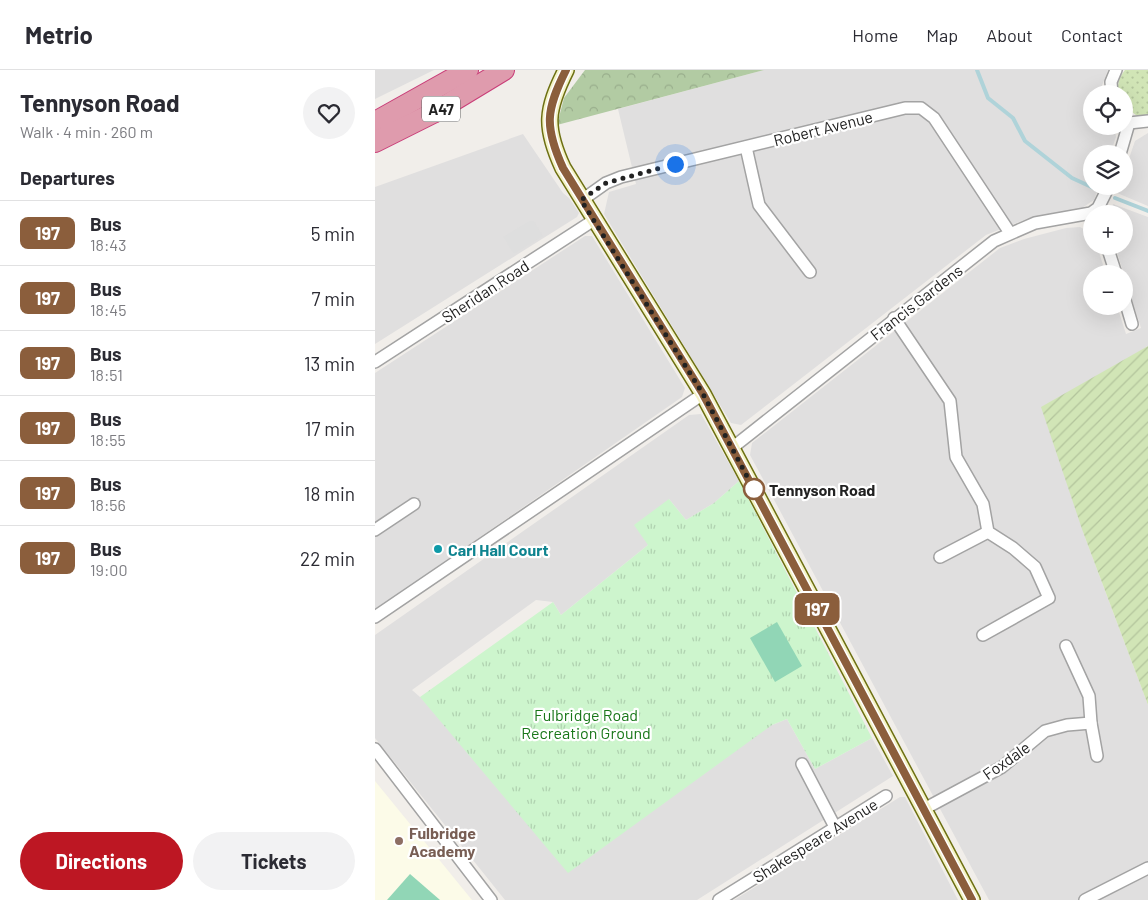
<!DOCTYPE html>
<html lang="en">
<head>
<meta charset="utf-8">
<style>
  :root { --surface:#fff; --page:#f2f2f3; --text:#2b2b33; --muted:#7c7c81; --line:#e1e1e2; --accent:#bd1723 }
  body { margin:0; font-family:Barlow,sans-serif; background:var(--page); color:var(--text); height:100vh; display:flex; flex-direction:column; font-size:19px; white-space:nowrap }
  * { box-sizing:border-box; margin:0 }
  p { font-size:16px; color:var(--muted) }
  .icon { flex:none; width:28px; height:28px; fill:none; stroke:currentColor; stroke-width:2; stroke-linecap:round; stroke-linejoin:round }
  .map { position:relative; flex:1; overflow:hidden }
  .panel { display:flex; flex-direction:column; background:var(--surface); width:375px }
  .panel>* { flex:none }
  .badge { padding:0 10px; border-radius:8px; font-size:18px; line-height:32px }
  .fabs { position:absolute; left:708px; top:15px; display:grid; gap:10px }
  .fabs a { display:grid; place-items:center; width:50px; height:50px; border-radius:50%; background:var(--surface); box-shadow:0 5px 20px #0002; font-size:25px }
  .you { position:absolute; width:25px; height:25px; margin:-12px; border:4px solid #fff; border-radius:50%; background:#1a73e8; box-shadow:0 0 0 8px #1a73e833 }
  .map>.badge { position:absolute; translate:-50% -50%; box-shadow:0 0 0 2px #fff }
  h2 { padding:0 20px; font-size:19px; line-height:45px }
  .round { display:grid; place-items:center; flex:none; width:52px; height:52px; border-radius:26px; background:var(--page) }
  .overview { display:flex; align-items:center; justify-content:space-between; height:85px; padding:0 20px }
  h1 { font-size:24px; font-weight:700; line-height:38px }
  .cta { display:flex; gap:10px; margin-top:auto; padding:10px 20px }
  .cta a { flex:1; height:58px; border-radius:30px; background:var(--accent); color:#fff; font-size:20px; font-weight:700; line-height:58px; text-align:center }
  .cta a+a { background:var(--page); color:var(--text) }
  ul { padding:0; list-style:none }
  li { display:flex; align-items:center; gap:15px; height:65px; padding:0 20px; border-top:1px solid var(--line) }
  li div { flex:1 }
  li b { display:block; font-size:19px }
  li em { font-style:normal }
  li .badge { min-width:55px; font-weight:700; text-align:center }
  header { display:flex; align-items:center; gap:30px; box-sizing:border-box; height:70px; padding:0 25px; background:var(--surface); border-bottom:1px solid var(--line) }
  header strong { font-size:24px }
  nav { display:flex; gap:28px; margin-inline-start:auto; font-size:18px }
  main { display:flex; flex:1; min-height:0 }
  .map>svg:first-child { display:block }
</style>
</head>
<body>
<header>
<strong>Metrio</strong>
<nav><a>Home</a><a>Map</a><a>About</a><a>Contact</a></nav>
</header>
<main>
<section class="panel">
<div class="overview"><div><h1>Tennyson Road</h1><p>Walk · 4 min · 260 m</p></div><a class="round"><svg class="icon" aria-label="heart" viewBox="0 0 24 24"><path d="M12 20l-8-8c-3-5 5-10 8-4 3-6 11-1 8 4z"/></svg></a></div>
<h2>Departures</h2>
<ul>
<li><span class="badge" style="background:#8b5e3c;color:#fff">197</span><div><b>Bus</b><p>18:43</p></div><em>5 min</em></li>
<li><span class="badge" style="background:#8b5e3c;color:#fff">197</span><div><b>Bus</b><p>18:45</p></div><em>7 min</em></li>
<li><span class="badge" style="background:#8b5e3c;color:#fff">197</span><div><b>Bus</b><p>18:51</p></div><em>13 min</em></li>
<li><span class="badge" style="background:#8b5e3c;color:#fff">197</span><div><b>Bus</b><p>18:55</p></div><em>17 min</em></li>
<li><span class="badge" style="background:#8b5e3c;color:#fff">197</span><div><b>Bus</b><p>18:56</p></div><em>18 min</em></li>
<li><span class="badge" style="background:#8b5e3c;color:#fff">197</span><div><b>Bus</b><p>19:00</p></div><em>22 min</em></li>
</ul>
<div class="cta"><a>Directions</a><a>Tickets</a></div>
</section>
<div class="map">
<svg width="773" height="830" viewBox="0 0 773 830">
  <defs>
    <pattern id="grass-dots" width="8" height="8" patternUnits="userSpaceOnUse" patternTransform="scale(1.25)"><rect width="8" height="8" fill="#d1e5b6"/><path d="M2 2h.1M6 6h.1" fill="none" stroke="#b3c49c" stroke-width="1.8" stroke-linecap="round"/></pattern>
    <pattern id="forest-crowns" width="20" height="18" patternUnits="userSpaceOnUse" patternTransform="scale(1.25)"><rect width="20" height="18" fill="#b2cba3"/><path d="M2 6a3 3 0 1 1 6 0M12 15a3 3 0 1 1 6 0" fill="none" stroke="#99ae8c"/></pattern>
    <pattern id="park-tufts" width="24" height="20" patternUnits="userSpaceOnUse" patternTransform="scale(1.25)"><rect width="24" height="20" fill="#cdf5cd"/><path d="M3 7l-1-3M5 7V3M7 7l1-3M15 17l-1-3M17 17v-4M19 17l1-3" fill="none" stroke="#b0d2b0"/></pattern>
    <pattern id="garden-furrows" width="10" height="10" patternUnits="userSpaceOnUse" patternTransform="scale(1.25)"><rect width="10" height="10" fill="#d1e5b6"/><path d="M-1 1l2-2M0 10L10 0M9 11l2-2" fill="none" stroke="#b3c49c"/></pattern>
  </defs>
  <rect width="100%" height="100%" fill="#f1eeea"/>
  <!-- residential -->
  <g fill="#e0dfdf">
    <path d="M0,0H59L0,29Z"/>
    <path d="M389,0H733L726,18L728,24H716V56H739L741,67L735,84H716V116H724L719,130L707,138L654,148L611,165L366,355L356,353L229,144L234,122L261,114L243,39Z"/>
    <path d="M773,63V136L742,123L744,116H749V103L760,71Z"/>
    <path d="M148,64L188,123L194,128L204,143L202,147L0,274V117Z"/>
    <path d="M738,134L773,147V276L771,277L708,462L773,635V830H614L375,385L377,373L625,178L649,169L691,158L705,157L716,163V176H722L731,204H716V236H742L751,264L766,258L740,176H749V144H736Z"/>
    <path d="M210,166H217L310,318L307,327L0,540V303Z"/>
    <path d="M326,344L364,411L339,433L311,450L294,429L273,475L186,545L178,532L161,530L37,620L45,627L397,655L412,649L440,699L497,668L518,706L322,830H130L0,668V565L314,345Z"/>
    <path d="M525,727H530L583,830H359Z"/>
  </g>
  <!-- education -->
  <path fill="#fcfbe8" d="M0,711L97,830H0Z"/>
  <!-- grass -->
  <path fill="url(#grass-dots)" d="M750,0H773V45H761L749,36V24H743C742,15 744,7 750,0Z"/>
  <!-- forest -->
  <path fill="url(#forest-crowns)" d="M210,0H389L182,55L189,28Z"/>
  <!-- park -->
  <path fill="url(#park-tufts)" d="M364,411L497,668L440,699L412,649L397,655L193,803L45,627L178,532L186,545L273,475L259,455L294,429L311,450L339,433Z"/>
  <!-- garden -->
  <path fill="url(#garden-furrows)" d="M773,276V635L708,462L666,337Z"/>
  <!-- pitch -->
  <g fill="#91d6b6">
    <path d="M402,552L427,596L400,612L375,568Z"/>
    <path d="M35,804L65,830H12Z"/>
  </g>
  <!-- parking -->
  <path fill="#dedede" d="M154,151H159L168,166L139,184L128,167Z"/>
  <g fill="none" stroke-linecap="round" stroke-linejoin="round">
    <!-- stream -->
    <g stroke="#afd3d9" stroke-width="4">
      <path d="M602,0L613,28L638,48L650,71L697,108L723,120"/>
      <path d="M740,128L773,141"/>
    </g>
    <!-- street casing -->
    <g stroke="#a3a3a3" stroke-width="14">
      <g id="street">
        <path d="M737,24L736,12L741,0"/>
        <path d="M754,53L773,51"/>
        <path d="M371,77L384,135L435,202"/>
        <path d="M745,84L754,53"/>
        <path d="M207,130L231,113L246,107L530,38H546L559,48L635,163"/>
        <path d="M732,176L741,204"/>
        <path d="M749,227L757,254"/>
        <path d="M519,248L575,331L581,387L608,434L613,462L638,478L660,497L674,528L608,565"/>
        <path d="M0,292L219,150"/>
        <path d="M357,378L619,171L660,153L716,143L723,138L734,116"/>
        <path d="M0,460L39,434"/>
        <path d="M565,487L613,462"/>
        <path d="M0,547L328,324"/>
        <path d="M691,576L714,626L716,653L722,686"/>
        <path d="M0,679L116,830"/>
        <path d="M427,694L460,757"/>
        <path d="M549,739L627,697L670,661L692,655L716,653"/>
        <path d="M344,830L511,726"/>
        <path d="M710,830L773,798"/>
      </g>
    </g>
    <!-- secondary casing -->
    <g stroke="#6d7012" stroke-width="18">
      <path id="secondary" d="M191,0C171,40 169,57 188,98L328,324L597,830"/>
    </g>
    <!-- highway casing -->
    <g stroke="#c93d78" stroke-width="22">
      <g id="highway">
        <path d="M0,52L93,0"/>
        <path d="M0,72L58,43L129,0"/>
      </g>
    </g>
    <!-- street -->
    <use href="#street" stroke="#fff" stroke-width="11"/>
    <!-- secondary -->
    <use href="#secondary" stroke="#f4f2c5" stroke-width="15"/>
    <!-- highway -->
    <use href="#highway" stroke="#df9bad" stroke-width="20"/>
  </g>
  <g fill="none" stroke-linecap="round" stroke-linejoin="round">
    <!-- line casing -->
    <g stroke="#fff" stroke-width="11">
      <path id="line" d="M191,0C171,40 169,56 188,98L328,324L597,830"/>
    </g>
    <!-- line -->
    <use href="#line" stroke="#8b5e3c" stroke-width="8"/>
    <!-- walk -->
    <path stroke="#222" stroke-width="5" stroke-dasharray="0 9" d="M300,94L231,113L206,130L328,324L382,425L379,419"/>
  </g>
  <!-- markers -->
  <circle fill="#fff" stroke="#8b5e3c" stroke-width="2.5" cx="379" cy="419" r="10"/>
  <circle fill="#0f9aa8" stroke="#fff" stroke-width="2" cx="63" cy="479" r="5"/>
  <circle fill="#8d6e63" stroke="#fff" stroke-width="2" cx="24" cy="771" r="5"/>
  <g text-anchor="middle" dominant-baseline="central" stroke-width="4.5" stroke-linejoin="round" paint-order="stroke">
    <!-- shield labels -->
    <rect fill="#fff" stroke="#646464" stroke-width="1" x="47" y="26.5" width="38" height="25" rx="4"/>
    <g font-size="15" font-weight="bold" fill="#222">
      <text x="66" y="39">A47</text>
    </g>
    <!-- street labels -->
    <g font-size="16" fill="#222" stroke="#fff">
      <text transform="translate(448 58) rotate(-14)">Robert Avenue</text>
      <text transform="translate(110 221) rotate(-33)">Sheridan Road</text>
      <text transform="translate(541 232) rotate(-38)">Francis Gardens</text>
      <text transform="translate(631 690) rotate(-35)">Foxdale</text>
      <text transform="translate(440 770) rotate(-32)">Shakespeare Avenue</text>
    </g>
    <!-- stop labels -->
    <g font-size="16" font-weight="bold" fill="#222" stroke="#fff" text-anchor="start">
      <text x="394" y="419">Tennyson Road</text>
    </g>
    <!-- culture labels -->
    <g font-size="16" font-weight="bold" fill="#0d838f" stroke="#fff" text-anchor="start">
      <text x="73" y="479">Carl Hall Court</text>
    </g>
    <!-- park labels -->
    <g font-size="16" fill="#197719" stroke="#fff">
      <text x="211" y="644">Fulbridge Road<tspan x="211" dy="18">Recreation Ground</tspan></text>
    </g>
    <!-- education labels -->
    <g font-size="16" font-weight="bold" fill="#785e54" stroke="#fff" text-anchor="start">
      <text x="34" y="762">Fulbridge<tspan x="34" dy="18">Academy</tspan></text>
    </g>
  </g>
</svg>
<div class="fabs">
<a><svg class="icon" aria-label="locate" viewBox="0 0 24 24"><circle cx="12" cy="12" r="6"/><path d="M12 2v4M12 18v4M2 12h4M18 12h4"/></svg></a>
<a><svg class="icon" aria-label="layers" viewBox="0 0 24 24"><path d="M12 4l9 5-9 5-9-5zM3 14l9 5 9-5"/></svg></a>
<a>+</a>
<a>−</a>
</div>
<div class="you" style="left:300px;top:94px"></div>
<b class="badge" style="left:442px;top:539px;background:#8b5e3c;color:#fff">197</b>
</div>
</main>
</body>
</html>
